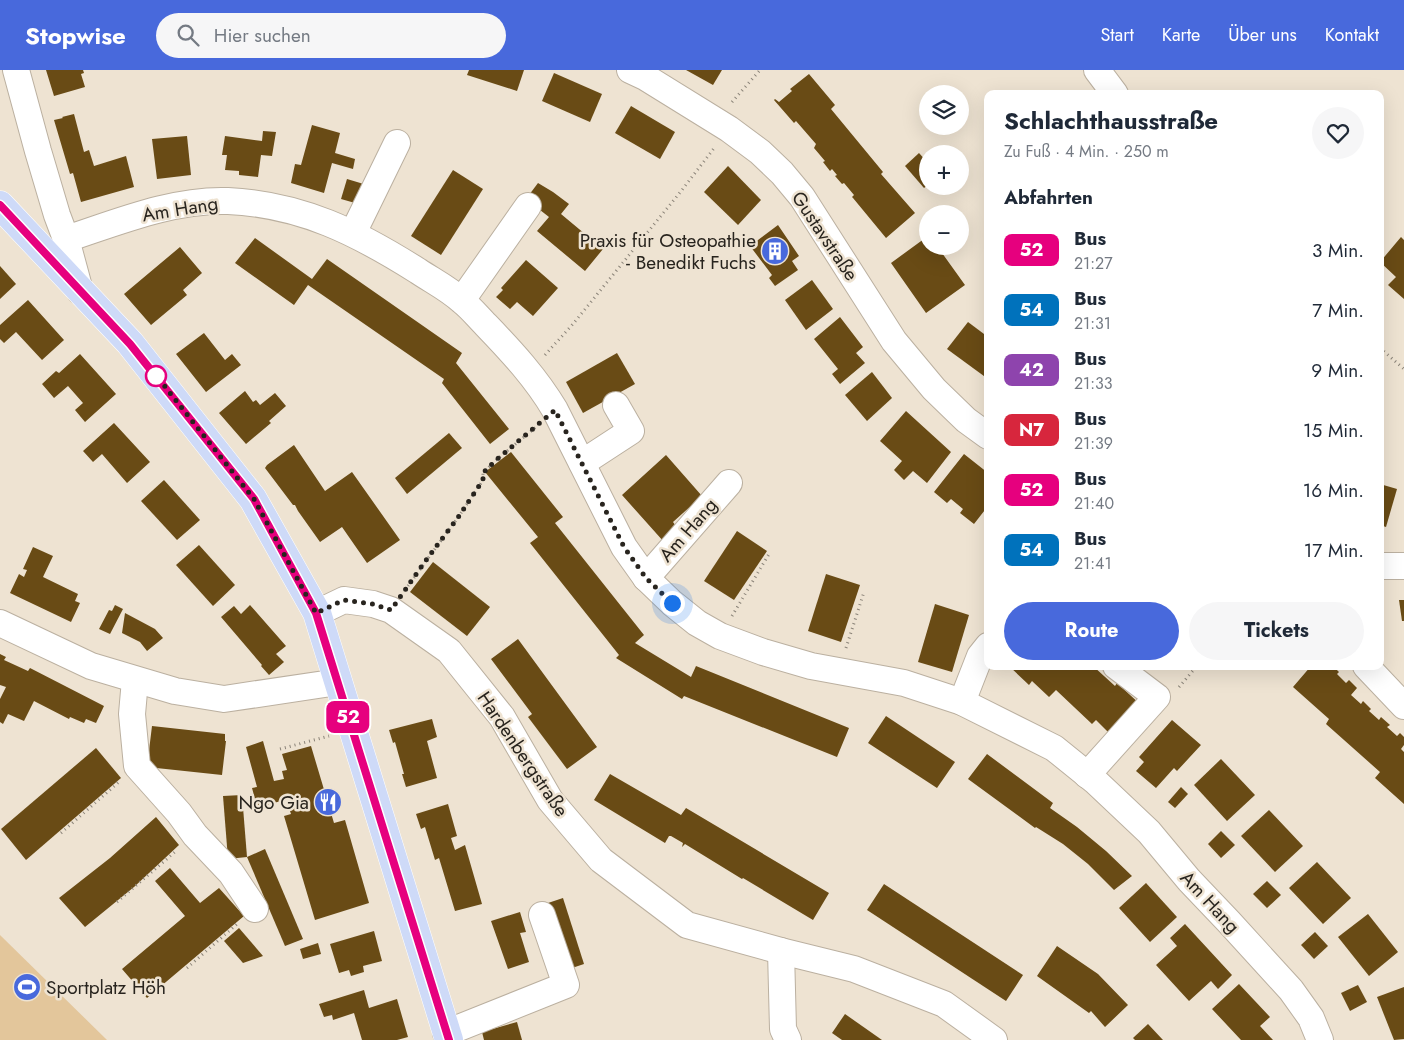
<!DOCTYPE html>
<html lang="de">
<head>
<meta charset="utf-8">
<style>
  :root { --surface:#fff; --page:#f6f6f7; --text:#1f2937; --muted:#747a83; --accent:#4869dc }
  body { margin:0; font-family:Jost,sans-serif; background:var(--page); color:var(--text); height:100vh; display:flex; flex-direction:column; font-size:19px; white-space:nowrap }
  * { box-sizing:border-box; margin:0 }
  p { font-size:16px; color:var(--muted) }
  .icon { flex:none; width:28px; height:28px; fill:none; stroke:currentColor; stroke-width:2; stroke-linecap:round; stroke-linejoin:round }
  .map { position:relative; flex:1; overflow:hidden }
  .details { position:absolute; left:984px; top:20px; width:400px; height:580px; display:flex; flex-direction:column; background:var(--surface); border-radius:10px; box-shadow:0 5px 20px #0002 }
  .details>* { flex:none }
  .badge { padding:0 10px; border-radius:8px; font-size:18px; line-height:32px }
  .tools { position:absolute; left:919px; top:15px; display:grid; gap:10px }
  .tools a { display:grid; place-items:center; width:50px; height:50px; border-radius:50%; background:var(--surface); box-shadow:0 5px 20px #0002; font-size:25px }
  .you { position:absolute; width:25px; height:25px; margin:-12px; border:4px solid #fff; border-radius:50%; background:#1a73e8; box-shadow:0 0 0 8px #1a73e833 }
  .map>.badge { position:absolute; translate:-50% -50%; box-shadow:0 0 0 2px #fff }
  h2 { padding:0 20px; font-size:19px; line-height:45px }
  .round { display:grid; place-items:center; flex:none; width:52px; height:52px; border-radius:26px; background:var(--page) }
  .overview { display:flex; align-items:center; justify-content:space-between; height:85px; padding:0 20px }
  h1 { font-size:24px; font-weight:700; line-height:38px }
  .primary-button { display:flex; gap:10px; margin-top:auto; padding:10px 20px }
  .primary-button a { flex:1; height:58px; border-radius:30px; background:var(--accent); color:#fff; font-size:20px; font-weight:700; line-height:58px; text-align:center }
  .primary-button a+a { background:var(--page); color:var(--text) }
  ul { padding:0; list-style:none }
  li { display:flex; align-items:center; gap:15px; height:60px; padding:0 20px }
  li div { flex:1 }
  li b { display:block; font-size:19px }
  li em { font-style:normal }
  li .badge { min-width:55px; font-weight:700; text-align:center }
  header { display:flex; align-items:center; gap:30px; box-sizing:border-box; height:70px; padding:0 25px; background:var(--accent); color:#fff }
  header strong { font-size:24px }
  nav { display:flex; gap:28px; margin-inline-start:auto; font-size:18px }
  .search { width:350px; height:45px; background:var(--page); display:flex; align-items:center; gap:12px; box-sizing:border-box; padding:0 18px; border-radius:28px; color:var(--muted); font-size:19px }
  .map>svg:first-child { display:block }
</style>
</head>
<body>
<header>
<strong>Stopwise</strong>
<div class="search"><svg class="icon" aria-label="search" viewBox="0 0 24 24"><circle cx="10" cy="10" r="6"/><path d="M15 15l6 6"/></svg>Hier suchen</div>
<nav><a>Start</a><a>Karte</a><a>Über uns</a><a>Kontakt</a></nav>
</header>
<div class="map">
<svg width="1404" height="970" viewBox="0 0 1404 970">
  <rect width="100%" height="100%" fill="#eee3d2"/>
  <!-- green -->
  <path fill="#e3c69b" d="M0,865L107,970H0Z"/>
  <!-- building -->
  <g fill="#694b15">
    <path d="M46,0H83L84,3L81,4L85,17L54,26Z"/>
    <path d="M469,0H524L517,21L467,5Z"/>
    <path d="M686,0H722L713,15Z"/>
    <path d="M554,3L602,24L590,52L542,31Z"/>
    <path d="M809,4L835,35L831,39L883,102L881,104L915,143L886,168L853,128L852,127L854,125L844,113L842,114L835,106L837,105L832,99L830,101L823,92L825,91L814,78L816,74L796,51L794,53L774,30L775,29L779,32L792,21L790,19Z"/>
    <path d="M631,36L675,62L660,89L615,63Z"/>
    <path d="M74,44L84,82L89,80L94,96L126,86L134,117L81,132L73,103L70,104L54,50L63,48L62,47Z"/>
    <path d="M312,55L340,63L335,83L355,89L353,99L332,93L324,123L291,113L295,94L301,95Z"/>
    <path d="M263,61L276,62L272,86L261,85L258,107L239,105V101L225,100L227,85H222L225,66L262,71Z"/>
    <path d="M187,66L191,105L157,109L152,69Z"/>
    <path d="M919,83L928,93V115L924,118L905,96Z"/>
    <path d="M728,96L761,130L738,155L704,122Z"/>
    <path d="M453,100L483,119L441,185L411,166Z"/>
    <path d="M347,109L367,115L362,135L341,129Z"/>
    <path d="M538,113L553,122L569,134L561,144L603,179L585,201L537,161L549,147L526,129Z"/>
    <path d="M778,155L799,186L792,191L798,200L775,216L769,208L772,205L750,176Z"/>
    <path d="M928,166V176H937L965,215L926,243L891,193Z"/>
    <path d="M1401,167L1404,170V229L1388,215L1396,207L1380,192Z"/>
    <path d="M255,168L312,209L327,189L462,283L456,293L509,359L490,374L442,313L444,309L308,215L294,235L235,193Z"/>
    <path d="M180,177L202,203L183,220L187,225L151,255L124,224Z"/>
    <path d="M526,190L558,218L533,246L517,232L510,239L496,227L503,220L501,218Z"/>
    <path d="M0,196L16,214L0,229Z"/>
    <path d="M812,210L833,239L806,260L785,230Z"/>
    <path d="M28,230L64,270L42,290L16,262L4,273L0,269V255Z"/>
    <path d="M840,247L863,277L856,283L865,293L840,314L832,304L838,299L814,269Z"/>
    <path d="M968,252L988,267V309L947,279Z"/>
    <path d="M204,263L225,290L232,284L241,295L206,322L176,284Z"/>
    <path d="M617,283L635,314L583,343L566,312Z"/>
    <path d="M80,284L116,324L85,352L75,340L83,333L68,316L54,328L42,314L56,301L59,303Z"/>
    <path d="M872,302L892,328L867,351L845,325Z"/>
    <path d="M245,321L253,332L256,330L260,335L275,323L286,336L269,351L271,353L246,374L219,343Z"/>
    <path d="M906,341L951,382L927,413L913,401L904,410L894,400L902,391L880,371Z"/>
    <path d="M114,353L150,392L127,413L102,384L93,392L83,381Z"/>
    <path d="M449,363L462,378L407,424L395,408Z"/>
    <path d="M294,375L325,421L352,402L400,470L367,493L342,457L320,472L298,441L295,435H293L265,398L267,395Z"/>
    <path d="M511,382L563,447L555,453L644,565L635,573L691,607L696,596L849,658L837,687L684,626L682,629L616,588L619,585L530,473L538,467L485,402Z"/>
    <path d="M964,384L988,403V436L974,454L960,443L963,439L951,429L947,433L934,422Z"/>
    <path d="M666,385L702,426L673,452L678,459L664,472L622,425Z"/>
    <path d="M164,410L200,450L177,470L141,431Z"/>
    <path d="M1380,414L1397,419L1386,457L1380,455Z"/>
    <path d="M737,461L767,481L734,530L704,511Z"/>
    <path d="M199,475L235,515L213,536L176,495Z"/>
    <path d="M33,477L53,486L43,507L78,524L75,531L80,533L71,552L10,523L19,504L24,507L27,500L23,499Z"/>
    <path d="M433,492L490,537L467,566L410,522Z"/>
    <path d="M826,504L860,515L841,572L808,561Z"/>
    <path d="M1399,530H1404V551H1402Z"/>
    <path d="M935,534L969,545L952,602L918,592Z"/>
    <path d="M115,535L123,539L110,564L99,559L109,540L112,541Z"/>
    <path d="M250,535L286,576L276,584L284,592L269,605L261,596L262,595L221,547L234,536L241,544Z"/>
    <path d="M125,543L155,559L163,568L147,581L140,572L122,563Z"/>
    <path d="M518,569L597,677L567,699L528,647L532,644L491,589Z"/>
    <path d="M0,584L6,587L4,590L28,601L30,598L104,636L96,653L86,649L84,653L70,647L69,649L34,631L24,651L8,644L3,654L0,652V629L6,617L0,615Z"/>
    <path d="M1009,596H1093L1115,616L1117,613L1141,635L1112,666L1096,650L1092,654L1056,620L1049,627L1032,611L1029,615Z"/>
    <path d="M1311,596H1333L1339,602L1337,604L1346,613L1349,610L1357,618L1351,625L1361,634L1363,631L1371,639L1369,641L1379,650L1381,647L1390,655L1387,657L1397,666L1400,663L1404,667V675L1401,679L1404,682V734L1375,708L1380,702L1326,654L1329,649L1293,617Z"/>
    <path d="M886,646L955,692L937,718L868,673Z"/>
    <path d="M432,649L437,667L427,671L437,708L406,717L402,704H404L395,672L393,673L389,660Z"/>
    <path d="M1172,650L1201,675L1177,701L1174,698L1156,718L1136,701L1144,692L1139,687Z"/>
    <path d="M152,656L225,664V671H226L222,705L147,697Z"/>
    <path d="M263,671L274,711L284,709L282,701L287,700L282,684L311,676L334,753L345,750L369,833L315,850L284,746L291,744L288,735L291,734L290,729L269,734V736L258,740L252,718L257,717L246,677Z"/>
    <path d="M96,678L121,708L26,790L1,759Z"/>
    <path d="M987,684L1053,733L1050,738L1077,757L1106,781L1132,806L1114,820L1088,794L1063,774L1036,757L1035,758L968,709Z"/>
    <path d="M1221,689L1255,725L1227,751L1194,715Z"/>
    <path d="M610,704L681,745L686,738L829,823L813,850L743,808L742,809L685,774L682,777L683,773L671,766H669L665,773L594,730Z"/>
    <path d="M1181,717L1188,724L1175,738L1168,732Z"/>
    <path d="M242,725L247,787L228,789L223,726Z"/>
    <path d="M448,734L457,766L451,768L455,780L465,775L482,834L455,841L439,788L435,790L425,757L421,759L416,744Z"/>
    <path d="M1269,740L1303,776L1275,802L1241,766Z"/>
    <path d="M156,747L179,775L134,817L85,857L59,828L110,788Z"/>
    <path d="M1221,761L1235,775L1221,788L1208,774Z"/>
    <path d="M265,779L303,869L285,876L247,787Z"/>
    <path d="M1317,792L1351,828L1323,854L1289,818Z"/>
    <path d="M170,798L200,833L219,818L244,846L147,928L122,899L185,846L155,811Z"/>
    <path d="M1267,811L1281,825L1267,838L1253,824Z"/>
    <path d="M1146,813L1177,847L1150,872L1119,838Z"/>
    <path d="M884,814L1023,905L1006,931L867,840Z"/>
    <path d="M563,828L584,894L566,900L545,834Z"/>
    <path d="M520,842L526,862L520,863L529,892L508,899L491,851Z"/>
    <path d="M1368,844L1398,882L1369,906L1338,867Z"/>
    <path d="M1185,854L1232,905L1218,919L1211,911L1189,931L1156,895L1177,876L1170,868Z"/>
    <path d="M239,858L263,886L243,893L224,871Z"/>
    <path d="M374,861L382,891L363,896L364,902L351,906L349,900L339,903L330,874Z"/>
    <path d="M1315,862L1328,876L1314,889L1301,875Z"/>
    <path d="M318,873L321,884L303,889L300,879Z"/>
    <path d="M1057,876L1098,904L1128,935L1105,957L1091,941L1089,943L1037,906Z"/>
    <path d="M1239,914L1270,947L1260,956L1273,970H1241L1212,939Z"/>
    <path d="M1358,915L1367,932L1350,941L1341,923Z"/>
    <path d="M1404,917V969L1394,970L1377,927Z"/>
    <path d="M364,920L369,938L397,929L408,967L397,970H362L354,943L333,950L332,945L324,947L319,934Z"/>
    <path d="M845,944L882,970H842L832,963Z"/>
    <path d="M517,952L522,970H484L482,962Z"/>
    <path d="M1148,954L1163,970H1135L1133,968Z"/>
  </g>
  <g fill="none" stroke-linecap="round" stroke-linejoin="round">
    <!-- minor casing -->
    <g stroke="#bbb0a0" stroke-width="28">
      <g id="minor">
        <path d="M16,0L38,81L57,145L66,169L80,221"/>
        <path d="M630,0L645,7L729,59L760,82L782,103L802,127L894,271L934,319L966,350L988,366"/>
        <path d="M1097,0L1115,24"/>
        <path d="M353,163L397,73"/>
        <path d="M66,169C118,152 173,129 228,131C301,134 358,163 418,201C433,211 449,219 462,231C471,238 478,247 486,255C512,282 536,308 555,340L624,477L646,508L672,533L697,553L720,566L763,582L811,596L904,613L962,632L1054,678L1095,711L1149,762L1189,810L1229,852L1291,920L1311,948L1320,970"/>
        <path d="M462,230L528,136"/>
        <path d="M582,393L631,361L616,335"/>
        <path d="M1380,496H1404"/>
        <path d="M646,508L729,413"/>
        <path d="M317,543L344,530L373,534L391,540L449,581L502,647L550,730L601,790L687,855L781,881L854,899L944,934L994,970"/>
        <path d="M0,553L91,596L175,621L224,629L338,612"/>
        <path d="M1366,596L1404,636"/>
        <path d="M135,610L132,644L137,696L179,743L195,765L231,803L255,839"/>
        <path d="M962,632L980,586L988,576"/>
        <path d="M1087,705L1157,627L1116,596"/>
        <path d="M781,881L783,959L788,970"/>
        <path d="M446,963L566,915L542,845"/>
      </g>
    </g>
    <!-- major casing -->
    <g stroke="#fff" stroke-width="29">
      <path id="major" d="M0,135L130,273L253,429L317,543L449,970"/>
    </g>
    <!-- path -->
    <g stroke="#8a8378" stroke-width="3" stroke-dasharray="1 4" stroke-linecap="butt">
      <path d="M732,32L760,0"/>
      <path d="M1380,278L1404,299"/>
      <path d="M545,285L573,254L682,120L715,77"/>
      <path d="M405,520L459,446L483,410V403L495,391L536,357"/>
      <path d="M732,546L769,484"/>
      <path d="M846,578L864,522"/>
      <path d="M1179,617L1197,596"/>
      <path d="M280,679L329,666"/>
      <path d="M61,763L120,711"/>
      <path d="M117,832L176,781"/>
      <path d="M187,898L237,854"/>
    </g>
    <!-- minor -->
    <use href="#minor" stroke="#fff" stroke-width="26"/>
    <!-- major -->
    <use href="#major" stroke="#cedaf8" stroke-width="28"/>
  </g>
  <g fill="none" stroke-linecap="round" stroke-linejoin="round">
    <!-- line casing -->
    <g stroke="#fff" stroke-width="11">
      <path id="line" d="M0,135L130,274L254,429L316,543L449,970"/>
    </g>
    <!-- line -->
    <use href="#line" stroke="#e6007e" stroke-width="8"/>
    <!-- walk -->
    <path stroke="#28241e" stroke-width="5" stroke-dasharray="0 9" d="M156,306L155,304L254,429L316,543L344,530L373,534L391,540L424,493L459,446L483,410V403L495,391L555,340L624,477L646,508L672,533"/>
  </g>
  <!-- icons -->
  <defs>
    <g id="building-disc" transform="scale(1.4375)"><circle r="9.5" fill="#4869dc" stroke="#eee3d2"/><path d="M-4-6H4V6H1V3H-1V6H-4ZM-2.5-4.3h1.7v1.8h-1.7ZM.8-4.3h1.7v1.8H.8ZM-2.5-1h1.7V.8h-1.7ZM.8-1h1.7V.8H.8Z" fill="#fff"/></g>
    <g id="restaurant-disc" transform="scale(1.4375)"><circle r="9.5" fill="#4869dc" stroke="#eee3d2"/><path d="M-5-6h1v4h1v-4h1v4h1v-4h1v5L-1.5 .5V6h-2V.5L-5-1ZM5-6V6H3V1.5H1.5Q1.5-4 5-6Z" fill="#fff"/></g>
    <g id="stadium-disc" transform="scale(1.4375)"><circle r="9.5" fill="#4869dc" stroke="#eee3d2"/><path d="M0-5a6.5 5 0 1 0 0 10a6.5 5 0 1 0 0-10ZM-3.5-1.8h7v3.6h-7Z" fill="#fff"/></g>
  </defs>
  <g fill-rule="evenodd">
    <use href="#building-disc" x="775" y="181"/>
    <use href="#restaurant-disc" x="328" y="732"/>
    <use href="#stadium-disc" x="27" y="917"/>
  </g>
  <!-- markers -->
  <circle fill="#fff" stroke="#e6007e" stroke-width="2.5" cx="156" cy="306" r="10"/>
  <g text-anchor="middle" dominant-baseline="central" stroke-width="5" stroke-linejoin="round" paint-order="stroke">
    <!-- street labels -->
    <g font-size="19" fill="#28241e" stroke="#eee3d2">
      <text transform="translate(180 139) rotate(-9)">Am Hang</text>
      <text transform="translate(825 166) rotate(56)">Gustavstraße</text>
      <text transform="translate(688 460) rotate(-49)">Am Hang</text>
      <text transform="translate(523 684) rotate(56)">Hardenbergstraße</text>
      <text transform="translate(1210 832) rotate(47)">Am Hang</text>
    </g>
    <!-- poi labels -->
    <g font-size="19" fill="#28241e" stroke="#eee3d2" text-anchor="end">
      <text x="756" y="170">Praxis für Osteopathie<tspan x="756" dy="22">- Benedikt Fuchs</tspan></text>
      <text x="309" y="732">Ngo Gia</text>
      <text x="46" y="917" text-anchor="start">Sportplatz Höh</text>
    </g>
  </g>
</svg>
<div class="tools">
<a><svg class="icon" aria-label="layers" viewBox="0 0 24 24"><path d="M12 4l9 5-9 5-9-5zM3 14l9 5 9-5"/></svg></a>
<a>+</a>
<a>−</a>
</div>
<div class="you" style="left:672px;top:533px"></div>
<b class="badge" style="left:348px;top:647px;background:#e6007e;color:#fff">52</b>
<section class="details">
<div class="overview"><div><h1>Schlachthausstraße</h1><p>Zu Fuß · 4 Min. · 250 m</p></div><a class="round"><svg class="icon" aria-label="heart" viewBox="0 0 24 24"><path d="M12 20l-8-8c-3-5 5-10 8-4 3-6 11-1 8 4z"/></svg></a></div>
<h2>Abfahrten</h2>
<ul>
<li><span class="badge" style="background:#e6007e;color:#fff">52</span><div><b>Bus</b><p>21:27</p></div><em>3 Min.</em></li>
<li><span class="badge" style="background:#0072bc;color:#fff">54</span><div><b>Bus</b><p>21:31</p></div><em>7 Min.</em></li>
<li><span class="badge" style="background:#8e44ad;color:#fff">42</span><div><b>Bus</b><p>21:33</p></div><em>9 Min.</em></li>
<li><span class="badge" style="background:#d7263d;color:#fff">N7</span><div><b>Bus</b><p>21:39</p></div><em>15 Min.</em></li>
<li><span class="badge" style="background:#e6007e;color:#fff">52</span><div><b>Bus</b><p>21:40</p></div><em>16 Min.</em></li>
<li><span class="badge" style="background:#0072bc;color:#fff">54</span><div><b>Bus</b><p>21:41</p></div><em>17 Min.</em></li>
</ul>
<div class="primary-button"><a>Route</a><a>Tickets</a></div>
</section>
</div>
</body>
</html>
